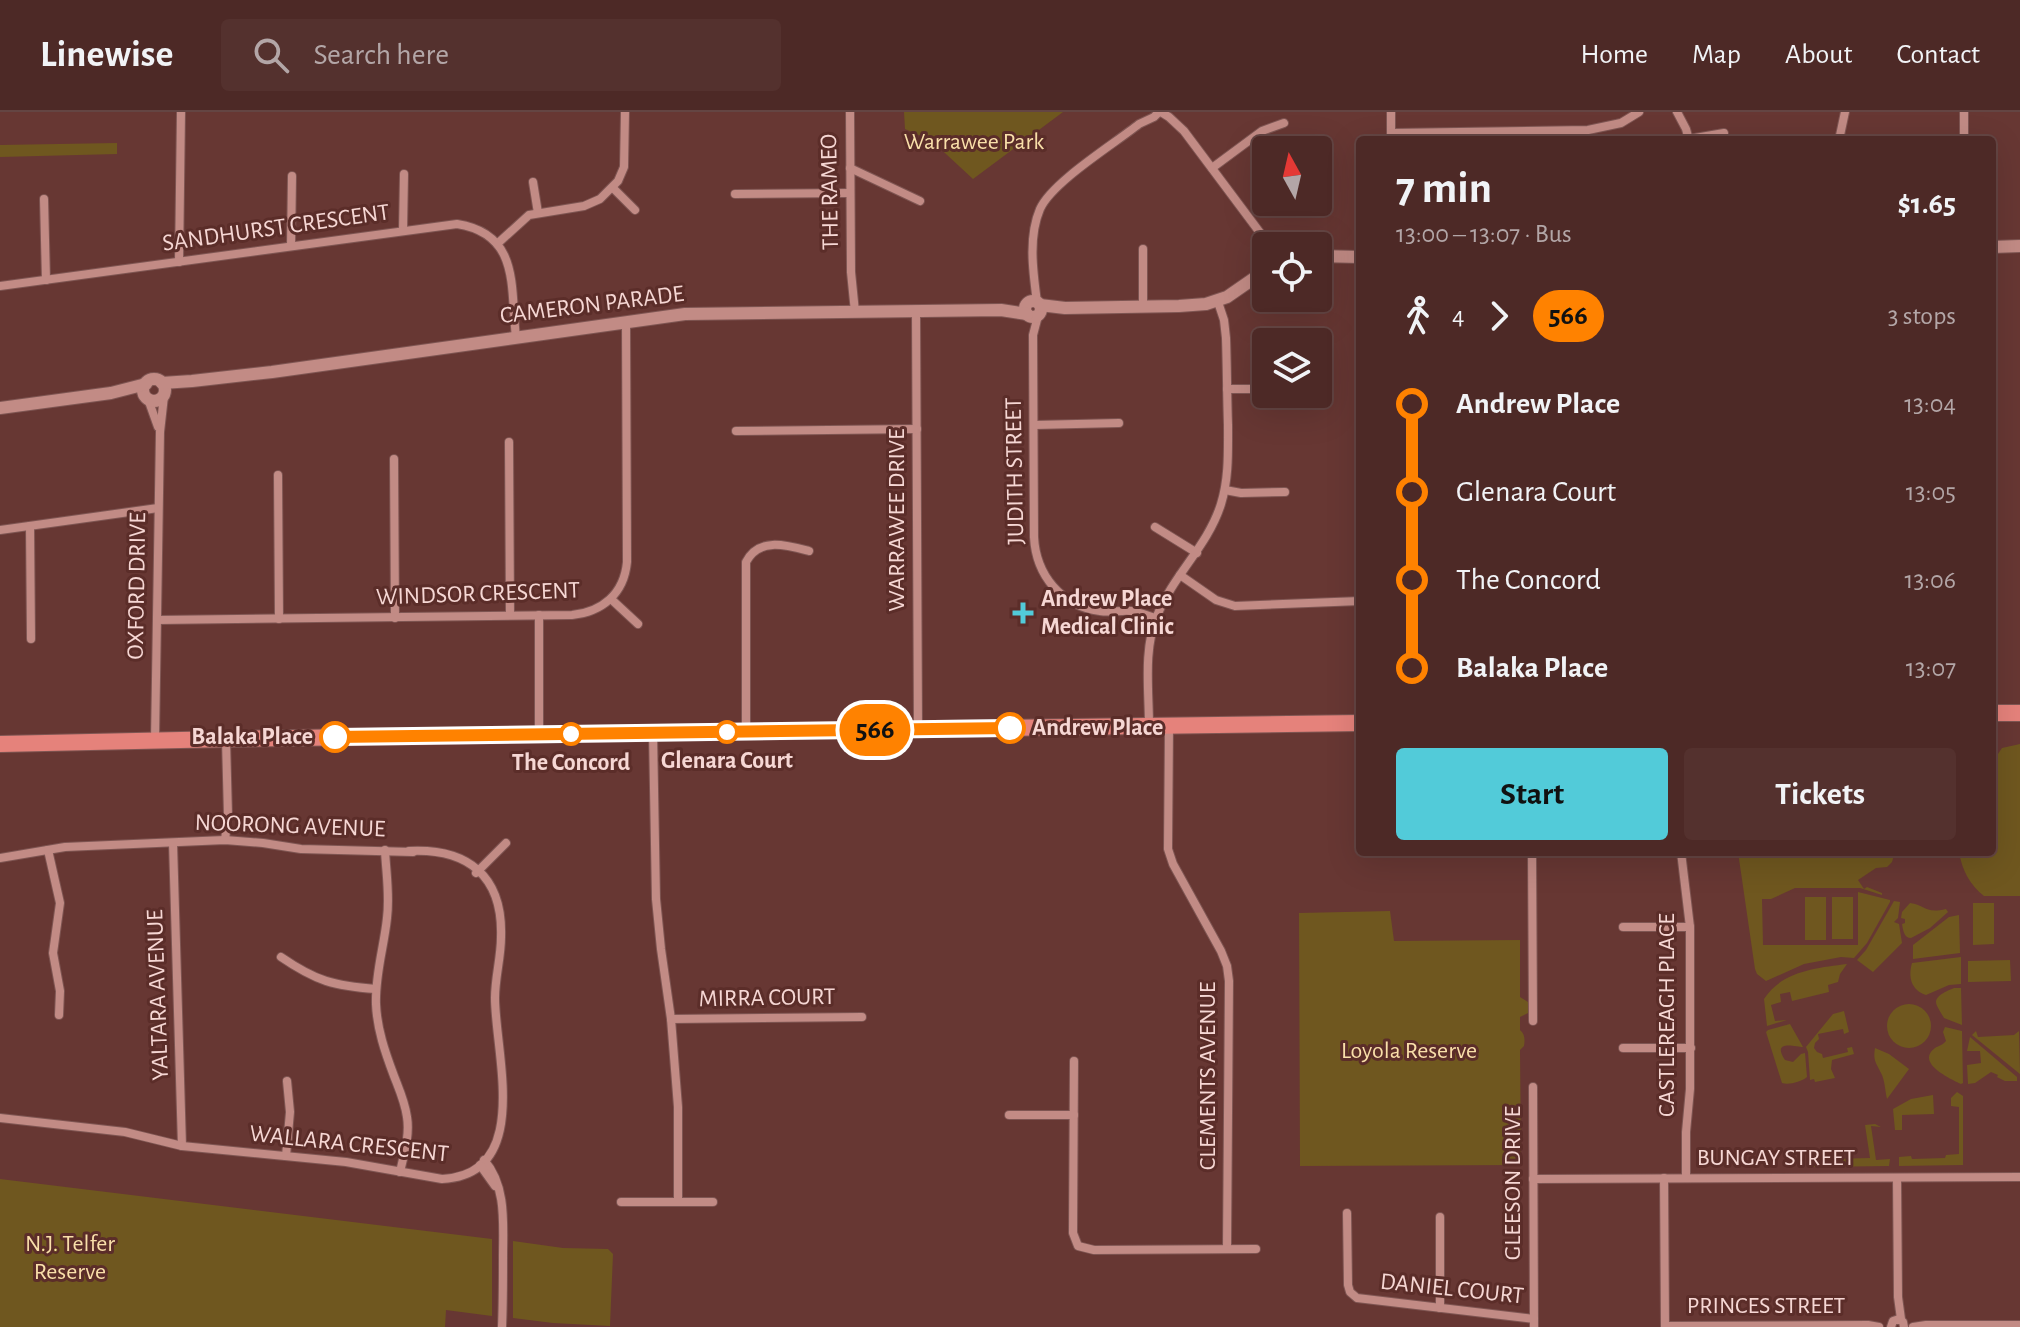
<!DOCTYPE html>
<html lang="en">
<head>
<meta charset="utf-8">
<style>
  :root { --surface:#4d2926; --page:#54312e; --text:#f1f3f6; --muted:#b3a6a7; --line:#644543; --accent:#52cbd9 }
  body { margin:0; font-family:"Alegreya Sans",sans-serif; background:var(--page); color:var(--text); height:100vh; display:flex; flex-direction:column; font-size:30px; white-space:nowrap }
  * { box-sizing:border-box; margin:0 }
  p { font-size:26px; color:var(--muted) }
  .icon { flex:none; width:44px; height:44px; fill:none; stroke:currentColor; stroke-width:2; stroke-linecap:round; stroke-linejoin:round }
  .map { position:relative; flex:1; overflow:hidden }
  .side { position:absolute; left:1356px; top:24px; width:640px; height:720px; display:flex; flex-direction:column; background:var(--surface); border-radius:8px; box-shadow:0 8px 32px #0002,0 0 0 2px var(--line) }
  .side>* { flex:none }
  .badge { padding:0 16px; border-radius:26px; font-size:28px; line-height:52px }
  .needle { width:52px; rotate:352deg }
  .tools { position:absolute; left:1252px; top:24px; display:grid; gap:16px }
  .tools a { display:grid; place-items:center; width:80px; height:80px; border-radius:8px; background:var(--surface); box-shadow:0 8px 32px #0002,0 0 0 2px var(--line); font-size:40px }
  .map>.badge { position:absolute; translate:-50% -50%; box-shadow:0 0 0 4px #fff }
  .legs { display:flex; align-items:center; gap:12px; height:88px; padding:0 40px; font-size:26px }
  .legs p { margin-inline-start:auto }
  .headline { display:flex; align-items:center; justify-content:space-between; height:136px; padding:0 40px }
  h1 { font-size:44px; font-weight:600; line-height:60px }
  .action { display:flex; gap:16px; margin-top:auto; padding:16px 40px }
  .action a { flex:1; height:92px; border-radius:8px; background:var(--accent); color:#111; font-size:32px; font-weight:600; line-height:92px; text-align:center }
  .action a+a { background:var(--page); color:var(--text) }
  ul { padding:0 40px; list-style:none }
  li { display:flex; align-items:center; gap:28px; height:88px; font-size:30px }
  li i { display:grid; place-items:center; width:12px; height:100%; margin:0 10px; background:currentColor }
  li i::after { content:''; width:20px; height:20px; margin:-10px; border:6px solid; border-radius:50%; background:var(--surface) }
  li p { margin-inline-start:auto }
  li:first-child i { background:linear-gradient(#0000 50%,currentColor 0) }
  li:last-child i { background:linear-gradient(currentColor 50%,#0000 0) }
  header { display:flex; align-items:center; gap:48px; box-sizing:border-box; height:112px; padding:0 40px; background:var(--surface); border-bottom:2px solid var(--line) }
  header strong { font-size:38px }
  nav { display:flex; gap:44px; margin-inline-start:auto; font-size:28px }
  .search { width:560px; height:72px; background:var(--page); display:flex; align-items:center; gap:20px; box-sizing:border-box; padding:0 28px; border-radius:8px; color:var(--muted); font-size:30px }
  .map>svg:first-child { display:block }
</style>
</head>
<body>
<header>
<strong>Linewise</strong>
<div class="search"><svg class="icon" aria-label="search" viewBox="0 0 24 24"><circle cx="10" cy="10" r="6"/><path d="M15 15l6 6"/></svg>Search here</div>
<nav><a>Home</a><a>Map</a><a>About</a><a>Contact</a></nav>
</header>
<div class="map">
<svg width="2020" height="1215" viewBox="0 0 2020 1215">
  <rect width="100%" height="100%" fill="#673733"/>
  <!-- green -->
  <g fill="#6f571f">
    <path d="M904,0H1063L973,67L932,29L905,17Z"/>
    <path d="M117,31V42L0,45V33Z"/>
    <path d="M2020,632V784H1984C1970,773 1962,758 1959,740H1992V651L2002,636Z"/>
    <path d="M1738,740H1895L1892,750L1887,755L1876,756L1858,768L1864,777L1867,775L1882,781V783L1860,776H1795L1771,787H1762L1763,833H1858V780L1890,788V790L1867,831L1854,846L1841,845L1804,852L1766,869L1757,862L1755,857Z"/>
    <rect x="1805" y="785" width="21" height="43"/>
    <rect x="1832" y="785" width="21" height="42"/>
    <path d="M1894,789L1900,790L1898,806L1894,810L1899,812L1902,831L1873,860L1857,848L1866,838Z"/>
    <path d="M1910,791C1925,793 1925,802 1946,797L1948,800L1930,816L1911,826C1904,826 1903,818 1902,812L1905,811V807L1901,806L1902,800Z"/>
    <path d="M1973,791H1994V832L1973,833Z"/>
    <path d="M1390,799L1394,829L1520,828V885L1528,890V901L1520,905V918C1525,922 1525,928 1524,934L1520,938L1521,1053L1300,1054L1299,801Z"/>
    <path d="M1959,803L1960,841L1913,847V833L1949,805Z"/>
    <path d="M1961,845V872L1949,873L1926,883C1911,878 1908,865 1912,851Z"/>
    <path d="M2010,848L2011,869L1968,870V849Z"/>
    <path d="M1847,852L1840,862L1838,870L1828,873L1829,880L1792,889L1790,880L1780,882L1781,890L1771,893L1775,909L1787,908L1767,914L1764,887C1782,859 1816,856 1847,852Z"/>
    <path d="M1954,876H1961L1962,913L1944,906C1942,902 1936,894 1936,890C1936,883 1949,878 1954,876Z"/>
    <circle cx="1909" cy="914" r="22"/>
    <path d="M1844,899L1849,920L1844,922L1843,917L1818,922L1819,927L1815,931L1814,936L1817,940L1822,942L1823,946L1848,940L1847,936L1852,935L1854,942L1832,948L1831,957L1835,966L1815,970L1814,967L1810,968L1808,940L1806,935L1833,902Z"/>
    <path d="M1790,912L1803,935C1796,935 1771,927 1785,948L1793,950L1801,942L1805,941L1807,965C1801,970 1789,973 1782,971L1766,920L1768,918Z"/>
    <path d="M1945,915L1962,919L1963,971L1961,972C1951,967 1915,951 1935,936C1938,934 1943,933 1946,929L1943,920Z"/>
    <path d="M1976,919L1978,925L2014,923L2019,919L2020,962L1972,923Z"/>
    <path d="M1970,925L2017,965V969H2005L1997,965L1998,963L1991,960L1975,971L1968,972L1967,953L1981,951L1980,939H1967Z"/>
    <path d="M1875,936L1889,942L1909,957L1887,987C1885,979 1885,968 1881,961C1876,950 1873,949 1875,936Z"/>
    <path d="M1957,980L1963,984V1053L1899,1054V1045L1911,1044L1912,1047L1945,1046L1946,1043L1959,1042V995L1951,994V986Z"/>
    <path d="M1933,983L1934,1002L1902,1003V1018H1895L1893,997L1911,987Z"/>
    <path d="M1875,1012L1881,1015L1871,1014L1876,1048L1890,1047L1889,1054L1813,1055L1814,1047L1830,1044L1831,1047L1870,1046L1865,1013Z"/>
    <path d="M0,1067L492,1127V1204L446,1198L445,1215H0Z"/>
    <path d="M513,1129L563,1136L608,1137L613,1142L610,1214L553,1211L513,1206Z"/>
  </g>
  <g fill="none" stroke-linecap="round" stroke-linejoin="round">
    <!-- minor casing -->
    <g stroke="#7e5552" stroke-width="10">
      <g id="minor">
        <path d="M850,0L851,160L855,200"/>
        <path d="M1161,0L1169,5L1184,19L1261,122L1272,134"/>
        <path d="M1391,0V28"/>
        <path d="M1677,0L1686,17L1689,28"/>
        <path d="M1391,21L1588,18L1621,11L1639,0"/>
        <path d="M1689,27L1724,21"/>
        <path d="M1839,28L1845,0"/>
        <path d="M1964,28V0"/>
        <path d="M850,56L920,89"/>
        <path d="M1212,56L1262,19L1284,11"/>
        <path d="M533,70L538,101"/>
        <path d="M613,76L635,98"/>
        <path d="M735,82L850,81"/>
        <path d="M44,87L46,168"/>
        <path d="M403,119L404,62"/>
        <path d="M497,132L529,103L584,94L600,87L618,69L624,55L625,0"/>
        <path d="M291,134L292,64"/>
        <path d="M1143,137V195"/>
        <path d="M179,150L181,0"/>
        <path d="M0,174L457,112C521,122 510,177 516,225"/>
        <path d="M1037,190C1033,160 1028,125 1040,97C1052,70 1114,32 1139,12L1154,5L1159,0"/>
        <path d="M916,199L918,617"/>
        <path d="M1038,204L1033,223L1034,425C1036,463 1061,494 1100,499C1110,501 1121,498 1131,499C1140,500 1148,504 1156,506"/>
        <path d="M1227,277H1266"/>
        <path d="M148,287L158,315"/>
        <path d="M1034,313L1119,311"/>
        <path d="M736,319L917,317"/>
        <path d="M509,330L510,503"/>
        <path d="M394,347L395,506"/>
        <path d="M278,363L279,507"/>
        <path d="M1225,378L1241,381L1285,380"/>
        <path d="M30,414L31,527"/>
        <path d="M1155,415L1197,441"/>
        <path d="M0,418L158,396"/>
        <path d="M1180,463L1216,488L1235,494L1360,489"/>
        <path d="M611,487L638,512"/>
        <path d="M539,503V622"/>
        <path d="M157,508L572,503C602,500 624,482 627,450L626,210"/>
        <path d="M1149,614C1149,578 1143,538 1157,504C1173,463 1208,434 1221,392C1229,366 1228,340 1228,313C1227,284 1227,255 1226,226L1224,208L1218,190"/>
        <path d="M1169,614L1168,737L1173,752L1221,839L1227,854L1229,869L1227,1136"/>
        <path d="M746,620V450C759,425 786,433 809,439"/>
        <path d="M653,621L656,787L661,837L671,907L678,995V1090"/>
        <path d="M155,628L160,320L164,284"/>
        <path d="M225,728L228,703L226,628"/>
        <path d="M173,731L182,1034"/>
        <path d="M48,738L60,791L53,841L60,879L59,903"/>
        <path d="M385,738C386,760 390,783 387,806C384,835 375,862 376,892C377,917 385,940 394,964C399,977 405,990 407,1005C410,1023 404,1042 400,1060"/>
        <path d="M1532,740L1533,909"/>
        <path d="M1681,740L1690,815V977L1686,1020V1066"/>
        <path d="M0,746L65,735L225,728L263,731L301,737L413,740"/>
        <path d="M476,761L506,731"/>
        <path d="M1623,815H1690"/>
        <path d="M281,845C316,869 334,874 376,877"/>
        <path d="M671,907L862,905"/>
        <path d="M1623,936H1691"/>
        <path d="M1074,949L1073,1121L1078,1134L1094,1138L1256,1137"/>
        <path d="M1533,975L1534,1215"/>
        <path d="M1009,1003H1074"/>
        <path d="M0,1006L125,1020L182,1034L346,1050L442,1067C533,1063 495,941 495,886C495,865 501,846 501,825C503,764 468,736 409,739"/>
        <path d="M286,1044L290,1000L287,969"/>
        <path d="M484,1048C507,1074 503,1113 503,1145C503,1168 503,1192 502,1215"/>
        <path d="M480,1053L495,1074"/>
        <path d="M1664,1066L1665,1215"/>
        <path d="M1897,1066L1898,1185L1901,1207"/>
        <path d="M1533,1067L2020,1065"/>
        <path d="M621,1090H713"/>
        <path d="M1347,1101L1348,1173L1350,1180L1357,1186L1534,1207"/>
        <path d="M1440,1105V1196"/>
        <path d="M1665,1214L1868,1213L1879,1215"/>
        <path d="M1891,1215L1893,1209L1899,1207L1903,1210L1904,1215"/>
        <path d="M1913,1215L1926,1213H2020"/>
      </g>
    </g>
    <!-- tertiary casing -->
    <g stroke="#7e5552" stroke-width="14">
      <g id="tertiary">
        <path d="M1992,135L2020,134"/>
        <path d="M1318,144L1360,145"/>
        <circle cx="1033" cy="197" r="8"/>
        <path d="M1040,193L1065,196L1179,194L1206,192L1227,185L1266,158"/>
        <circle cx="154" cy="278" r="11"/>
        <path d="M162,271L192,269L272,260L685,202L1001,198L1027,202"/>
        <path d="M0,296L111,281L146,272"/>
      </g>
    </g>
    <!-- primary casing -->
    <g stroke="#7e5552" stroke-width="18">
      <g id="primary">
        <path d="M1992,601H2020"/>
        <path d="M0,632L226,627L1360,611"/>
      </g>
    </g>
    <!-- minor -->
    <use href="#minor" stroke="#c28b85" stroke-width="8"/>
    <!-- tertiary -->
    <use href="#tertiary" stroke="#c28b85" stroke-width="12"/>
    <!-- primary -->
    <use href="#primary" stroke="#e5827b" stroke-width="16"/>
  </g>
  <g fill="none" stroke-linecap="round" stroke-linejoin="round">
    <!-- line-1 casing -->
    <g stroke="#fff" stroke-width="18">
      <path id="line-1" d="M335,625L1010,616"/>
    </g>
    <!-- line-1 -->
    <use href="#line-1" stroke="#ff8200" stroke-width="12"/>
  </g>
  <!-- markers -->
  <path fill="#52cbd9" stroke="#5b2d29" stroke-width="3" d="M1019 489h8v8h8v8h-8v8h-8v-8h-8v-8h8z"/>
  <g fill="#fff" stroke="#ff8200" stroke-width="4">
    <circle cx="1010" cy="616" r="14"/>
    <circle cx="727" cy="620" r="10"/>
    <circle cx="571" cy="622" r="10"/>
    <circle cx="335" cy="625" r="14"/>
  </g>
  <g text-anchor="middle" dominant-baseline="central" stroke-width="6" stroke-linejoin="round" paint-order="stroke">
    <!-- park labels -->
    <g font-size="24" fill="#f9dfa9" stroke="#5b2d29">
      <text x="974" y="30">Warrawee Park</text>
      <text x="1409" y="939">Loyola Reserve</text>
      <text x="70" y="1132">N.J. Telfer<tspan x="70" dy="28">Reserve</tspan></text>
    </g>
    <!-- street labels -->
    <g font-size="24" fill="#f6d7d4" stroke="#5b2d29">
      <text transform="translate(830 80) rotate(-91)">THE RAMEO</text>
      <text transform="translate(276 116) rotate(-8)">SANDHURST CRESCENT</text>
      <text transform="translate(592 193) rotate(-7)">CAMERON PARADE</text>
      <text transform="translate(1015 359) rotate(-91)">JUDITH STREET</text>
      <text transform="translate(897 408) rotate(-90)">WARRAWEE DRIVE</text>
      <text transform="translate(137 474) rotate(-89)">OXFORD DRIVE</text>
      <text transform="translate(478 482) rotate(-2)">WINDSOR CRESCENT</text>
      <text transform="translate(290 714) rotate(2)">NOORONG AVENUE</text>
      <text transform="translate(158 883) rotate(-92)">YALTARA AVENUE</text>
      <text transform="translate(767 886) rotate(-1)">MIRRA COURT</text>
      <text transform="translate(1667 903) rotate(-90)">CASTLEREAGH PLACE</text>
      <text transform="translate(1208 964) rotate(-90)">CLEMENTS AVENUE</text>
      <text transform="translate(349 1032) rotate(6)">WALLARA CRESCENT</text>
      <text x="1776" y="1046">BUNGAY STREET</text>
      <text transform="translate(1513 1071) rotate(-90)">GLEESON DRIVE</text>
      <text transform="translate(1452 1177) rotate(6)">DANIEL COURT</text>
      <text x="1766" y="1194">PRINCES STREET</text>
    </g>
    <!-- poi labels -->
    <g font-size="24" font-weight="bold" fill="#f6d7d4" stroke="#5b2d29" text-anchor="start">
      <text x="1041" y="487">Andrew Place<tspan x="1041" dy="28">Medical Clinic</tspan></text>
    </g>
    <!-- stop labels -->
    <g font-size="24" font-weight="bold" fill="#f6d7d4" stroke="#5b2d29">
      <text x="1032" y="616" text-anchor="start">Andrew Place</text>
      <text x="313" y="625" text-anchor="end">Balaka Place</text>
      <text x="727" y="649">Glenara Court</text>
      <text x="571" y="651">The Concord</text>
    </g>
  </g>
</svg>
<div class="tools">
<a><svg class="needle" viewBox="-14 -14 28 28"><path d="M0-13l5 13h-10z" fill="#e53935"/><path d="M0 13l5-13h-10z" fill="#b3a6a7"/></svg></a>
<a><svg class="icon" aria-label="locate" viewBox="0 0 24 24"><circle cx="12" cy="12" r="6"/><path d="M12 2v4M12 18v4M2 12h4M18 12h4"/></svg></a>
<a><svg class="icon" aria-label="layers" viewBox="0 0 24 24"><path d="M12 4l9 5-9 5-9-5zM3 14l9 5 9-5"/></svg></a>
</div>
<b class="badge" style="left:875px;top:618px;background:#ff8200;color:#111">566</b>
<section class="side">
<div class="headline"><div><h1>7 min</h1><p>13:00 – 13:07 · Bus</p></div><b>$1.65</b></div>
<div class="legs"><svg class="icon" aria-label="walk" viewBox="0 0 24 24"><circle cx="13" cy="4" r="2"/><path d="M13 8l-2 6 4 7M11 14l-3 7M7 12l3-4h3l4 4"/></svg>4<svg class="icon" aria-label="forward" viewBox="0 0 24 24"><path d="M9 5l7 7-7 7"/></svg><b class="badge" style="background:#ff8200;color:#111">566</b><p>3 stops</p></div>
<ul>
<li><i style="color:#ff8200"></i><b>Andrew Place</b><p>13:04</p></li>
<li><i style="color:#ff8200"></i><span>Glenara Court</span><p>13:05</p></li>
<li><i style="color:#ff8200"></i><span>The Concord</span><p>13:06</p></li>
<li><i style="color:#ff8200"></i><b>Balaka Place</b><p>13:07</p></li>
</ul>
<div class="action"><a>Start</a><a>Tickets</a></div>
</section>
</div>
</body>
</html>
